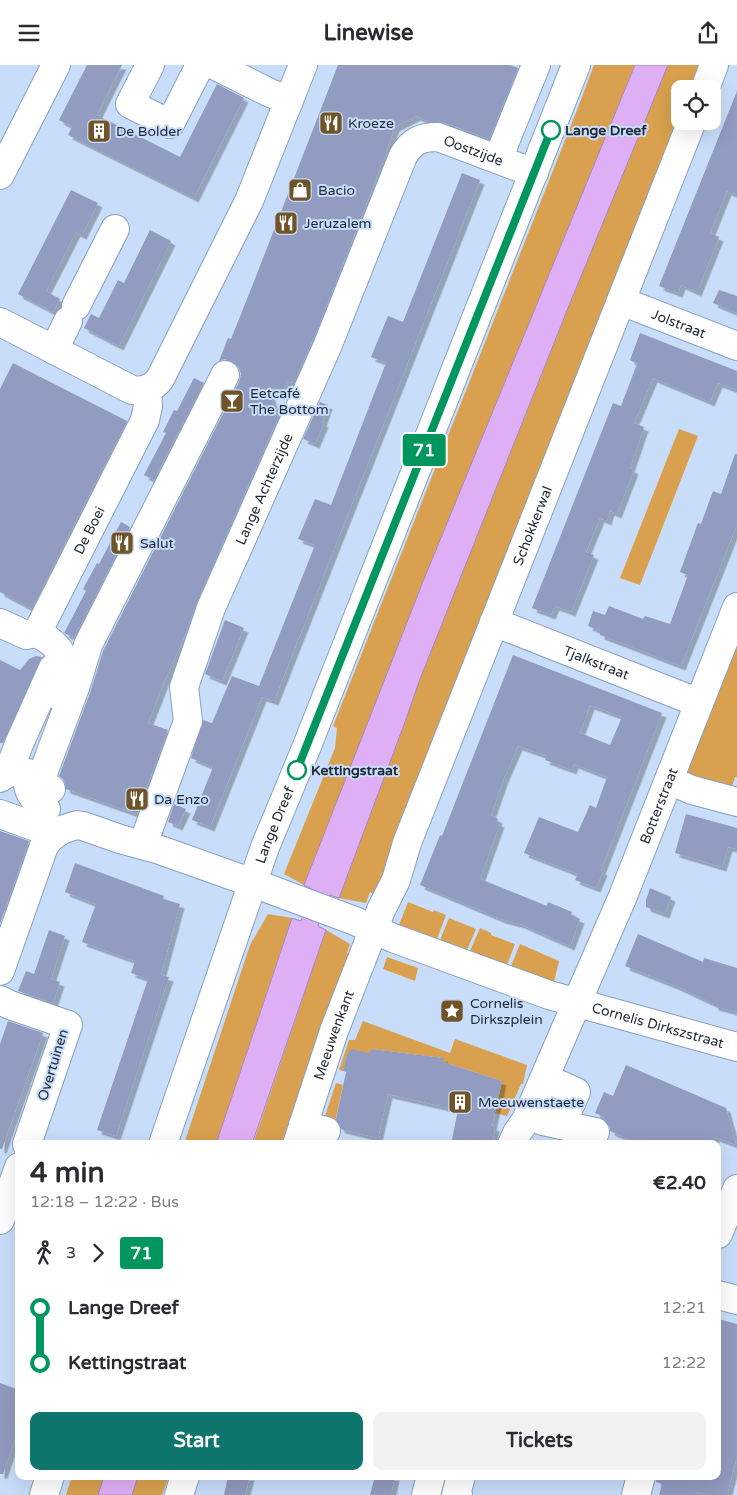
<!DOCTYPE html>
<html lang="en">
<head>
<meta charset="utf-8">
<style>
  :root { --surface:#fff; --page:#f2f2f3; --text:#2b2b33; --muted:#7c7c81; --accent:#0f766e }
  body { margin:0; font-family:"Varela Round",sans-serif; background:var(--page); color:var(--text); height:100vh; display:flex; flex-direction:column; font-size:19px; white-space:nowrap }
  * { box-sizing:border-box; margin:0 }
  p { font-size:16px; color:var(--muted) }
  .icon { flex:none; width:28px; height:28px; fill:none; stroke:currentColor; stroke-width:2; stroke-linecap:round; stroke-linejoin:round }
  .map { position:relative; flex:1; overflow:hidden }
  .details { position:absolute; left:15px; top:1075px; width:706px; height:340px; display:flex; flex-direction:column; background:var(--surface); border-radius:10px; box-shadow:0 5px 20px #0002 }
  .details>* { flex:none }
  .badge { padding:0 10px; border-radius:4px; font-size:18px; line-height:32px }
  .fabs { position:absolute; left:671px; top:15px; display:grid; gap:10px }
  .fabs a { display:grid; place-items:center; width:50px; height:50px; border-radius:10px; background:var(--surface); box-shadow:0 5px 20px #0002; font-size:25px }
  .map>.badge { position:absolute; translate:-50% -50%; box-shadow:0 0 0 2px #fff }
  .legs { display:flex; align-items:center; gap:8px; height:55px; padding:0 15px; font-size:16px }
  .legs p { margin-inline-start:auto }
  .headline { display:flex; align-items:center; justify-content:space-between; height:85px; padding:0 15px }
  h1 { font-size:28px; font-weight:800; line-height:38px }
  .action { display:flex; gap:10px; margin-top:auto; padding:10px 15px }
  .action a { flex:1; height:58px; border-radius:10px; background:var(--accent); color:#fff; font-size:20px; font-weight:800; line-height:58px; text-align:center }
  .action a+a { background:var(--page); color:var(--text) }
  ul { padding:0 15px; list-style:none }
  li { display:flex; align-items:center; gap:18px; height:55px; font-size:19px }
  li i { display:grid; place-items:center; width:8px; height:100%; margin:0 6px; background:currentColor }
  li i::after { content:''; width:12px; height:12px; margin:-6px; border:4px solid; border-radius:50%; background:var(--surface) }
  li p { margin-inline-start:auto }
  li:first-child i { background:linear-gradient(#0000 50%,currentColor 0) }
  li:last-child i { background:linear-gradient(currentColor 50%,#0000 0) }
  header { display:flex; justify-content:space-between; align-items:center; height:65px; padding:0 15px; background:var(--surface); font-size:22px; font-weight:800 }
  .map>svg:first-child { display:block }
</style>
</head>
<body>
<header><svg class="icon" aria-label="menu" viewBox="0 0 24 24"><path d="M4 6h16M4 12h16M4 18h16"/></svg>Linewise<svg class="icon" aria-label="share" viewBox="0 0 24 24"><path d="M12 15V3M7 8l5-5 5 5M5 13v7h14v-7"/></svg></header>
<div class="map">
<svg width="737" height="1430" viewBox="0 0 737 1430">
  <defs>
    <filter id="shadow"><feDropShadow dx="4.5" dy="4.5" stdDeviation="0" flood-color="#0004"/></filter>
  </defs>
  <rect width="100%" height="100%" fill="#c8ddf9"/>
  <!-- green -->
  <g fill="#d9a14f">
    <path d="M594,0H635L424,514L304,820L284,809L335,683L337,663L333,661L579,40Z"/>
    <path d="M668,0H699L691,24H680V52L376,830L370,827L366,838L339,833L405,657L420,614L570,238Z"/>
    <path d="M679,364L698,371L640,520L620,513Z"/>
    <path d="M737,562V712H735L730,728L687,712L684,695Z"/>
    <path d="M408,837L433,847L434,845L446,850L437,874L399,860Z"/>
    <path d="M268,849L292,853L216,1079H184L248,886L251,878Z"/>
    <path d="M449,853L476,864L467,885L440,875Z"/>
    <path d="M480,863L491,868V870L515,879L507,900L470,886Z"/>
    <path d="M326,865L350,879L347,888L354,890L302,1021L282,1079H253Z"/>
    <path d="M520,879L559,896L554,917L511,901Z"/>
    <path d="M387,892L418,903L415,916L383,904Z"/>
    <path d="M363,956L450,988L455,974L527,1000L523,1019H521L507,1051L495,1048L502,1016L440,996L443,993L372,984L371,989L346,992L343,1006L339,1005L349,975H355Z"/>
    <path d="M336,1018L343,1020L334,1062L323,1057Z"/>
    <path d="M72,1411H104L98,1430H66Z"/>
    <path d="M138,1411H169L162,1430H132Z"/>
  </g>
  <!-- water -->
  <g fill="#dfaff5" stroke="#a587bc">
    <path d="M635,0H668L570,238L420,614L405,657L339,833L329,830L318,861L326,865L252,1079H216L292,853L301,856L312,824L304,820L424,514Z"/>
    <path d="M104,1411H138L132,1430H98Z"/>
  </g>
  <!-- building -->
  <g fill="#929bc0" fill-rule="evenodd" filter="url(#shadow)">
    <path d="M87,0H122L97,50L180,92L217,19L244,33L194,133L68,70L72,62L59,55Z"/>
    <path d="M338,0H510L518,3L489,74L443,57H430L416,51L395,62L386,86H387L318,263L294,318L287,316L284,325L268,323L278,353L197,537L185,570L164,617L148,658L168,665L137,749L66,724L64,715L59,711L91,625L103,586L239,317L241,309L238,301L232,296L225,294L219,296L228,273L231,274L251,224Z"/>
    <path d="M737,26V130L727,126L710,168L719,172L697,227L681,220L678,228L659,221Z"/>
    <path d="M462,108L480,115L274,636L262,632L210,762L192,755L213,702L191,693L203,655L212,658L232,611L259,621L315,480L298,474L315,434L331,440L386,298L371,292L388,251L403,257Z"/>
    <path d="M71,125L98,138L82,170L76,167L46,226L60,234L53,247L18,229Z"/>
    <path d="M150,165L171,176L119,281L84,263L91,249L99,253L118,215L124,218Z"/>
    <path d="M719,225L737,231V248L713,238Z"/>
    <path d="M640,268L737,306V325L718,318L710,337L653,313L634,358L644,362L630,403L634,405L617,449L610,446L607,456L600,453L586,487L594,490L571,547L555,541L551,550L532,543L613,338L621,341L637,299L630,295Z"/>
    <path d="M13,298L127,356L32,544L0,527V324Z"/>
    <path d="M194,313L204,318L154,415L144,410L166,368L163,367L174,345L177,346Z"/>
    <path d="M320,337L328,340L322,357L324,358L315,379L303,374Z"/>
    <path d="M735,389H737V459L681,601L600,570V566L588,561L593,546L605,550L609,541L643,554L645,551L670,559L688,510L680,507L698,458L701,459L713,426L721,429Z"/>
    <path d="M121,457L130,462L74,573L64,568L86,526L83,524L97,498L99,499Z"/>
    <path d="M225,555L244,563L222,616L205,609Z"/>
    <path d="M513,590L662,648L601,805L603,806L596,823L575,815L578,809L524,788L539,752L578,767L590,740L596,743L607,712L574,699L572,705L545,695L547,691L518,681L504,713L491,750L498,754L497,757L500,758L480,814L547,841L548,837L572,847L571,850L580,854L570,881L520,859L501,854L420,820L440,770L442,771ZM590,640L622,652L610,680L580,668Z"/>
    <path d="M36,591L42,592L3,678H0V595L20,605L29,594Z"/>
    <path d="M174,739L186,744L178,761L168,757Z"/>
    <path d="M686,749L737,763V784L728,782L722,802L675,788Z"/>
    <path d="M0,766L29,776L0,859Z"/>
    <path d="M75,798L164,831L163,834L180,839L161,910L169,912L116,1071L97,1065L148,914L131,908L135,896L82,877L96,839L65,827Z"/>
    <path d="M650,823L671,832L665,849L646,842V835Z"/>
    <path d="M49,865L65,871L51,914L60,917L53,938L18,926L26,906L34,909Z"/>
    <path d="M638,869L703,897L704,893L737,903V947L714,941V939L676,921L625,901Z"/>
    <path d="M8,956L43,968L2,1084H0V979Z"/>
    <path d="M351,984L369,988L372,984L444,993L443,997L502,1016L492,1061L495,1062L492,1079H451L458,1045L388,1029L378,1073L341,1064L336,1054L346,1007L343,1006L346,992Z"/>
    <path d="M626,1000L726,1043L736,1080L715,1072L712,1079H640L610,1066V1062L603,1054L604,1052L595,1048L604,1027L613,1031Z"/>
    <path d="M718,1254L737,1259V1391L727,1430H709L696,1427L695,1430H659L662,1419L656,1417L657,1411H718Z"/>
    <path d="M0,1318L19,1325V1362L3,1409H0Z"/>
    <path d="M228,1411H250L245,1430H224Z"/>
    <path d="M375,1411H395L391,1430H370Z"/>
  </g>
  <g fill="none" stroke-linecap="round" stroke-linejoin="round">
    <!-- minor casing -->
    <g stroke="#87a0c0" stroke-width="30">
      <g id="minor">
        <path d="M150,0L130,39L170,59L200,0"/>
        <path d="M214,0L268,27L289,36"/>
        <path d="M705,24L714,0"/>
        <path d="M498,94L536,0"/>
        <path d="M0,110L56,0"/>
        <path id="s1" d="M621,236L737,281"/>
        <path d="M76,241L115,164"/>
        <path d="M0,257L132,325C144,327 153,323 160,314L249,136L303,0"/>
        <path d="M54,285L68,256"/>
        <path id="s2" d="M494,557L699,638"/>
        <path id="s3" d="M0,558L26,570L37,568L145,355L148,341L147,324"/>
        <path d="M37,568C68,584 68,599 57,630"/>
        <path d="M28,708C25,723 33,736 46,744"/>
        <path d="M0,713L8,708L19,679L53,603"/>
        <path d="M669,715L692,725L737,737"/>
        <path d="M51,724L39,719L76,620L88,580L225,310"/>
        <path d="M0,749L36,762"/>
        <path id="s4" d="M143,779L188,656L184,622L211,543L327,282L403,91C412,76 421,72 438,72L534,108"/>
        <path id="s5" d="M0,906L44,781L49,774L61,765L77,760L83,761L120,774L160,785L253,818L355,856L393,873L549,930L737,982"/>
        <path d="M0,935L10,940L68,960L27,1079"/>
        <path d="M545,1013L576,1027L561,1060"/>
        <path d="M543,1056L595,1067"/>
        <path d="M303,1060L326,1066"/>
        <path id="s6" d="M297,1079L334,966L381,845L396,815L407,778L692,56"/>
        <path id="s7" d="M512,1079L517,1068L526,1055L549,1002L623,831L737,542"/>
        <path d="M0,1155L19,1102"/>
        <path d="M718,1169L737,1124"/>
        <path d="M718,1230L737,1235"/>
        <path d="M179,1430L185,1411"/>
        <path d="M426,1430L431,1411"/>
        <path d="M458,1430H456L461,1411"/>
        <path d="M636,1430L641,1411"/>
      </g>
    </g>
    <!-- major casing -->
    <g stroke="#87a0c0" stroke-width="30">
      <g id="major">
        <path id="s8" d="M163,1079L265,782L307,681L576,0"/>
        <path d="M44,1430L50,1411"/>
      </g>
    </g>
    <!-- minor -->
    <use href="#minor" stroke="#fff" stroke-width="28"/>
    <!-- major -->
    <use href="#major" stroke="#fff" stroke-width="28"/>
  </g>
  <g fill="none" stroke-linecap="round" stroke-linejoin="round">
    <!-- line-1 casing -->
    <g stroke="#fff" stroke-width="11">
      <path id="line-1" d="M297,705L551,65"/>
    </g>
    <!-- line-1 -->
    <use href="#line-1" stroke="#00965e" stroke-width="8"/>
  </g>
  <!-- icons -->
  <defs>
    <g id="restaurant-square" transform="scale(1.25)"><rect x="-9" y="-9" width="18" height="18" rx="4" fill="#705327" stroke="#c8ddf9"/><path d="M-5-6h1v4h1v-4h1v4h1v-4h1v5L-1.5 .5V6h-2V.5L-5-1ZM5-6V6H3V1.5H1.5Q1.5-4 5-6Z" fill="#fff"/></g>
    <g id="building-square" transform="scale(1.25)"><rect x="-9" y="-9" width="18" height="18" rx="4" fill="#705327" stroke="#c8ddf9"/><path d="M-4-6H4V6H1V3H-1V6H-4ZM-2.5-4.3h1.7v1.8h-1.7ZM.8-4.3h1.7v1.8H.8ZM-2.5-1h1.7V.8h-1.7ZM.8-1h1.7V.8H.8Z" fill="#fff"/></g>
    <g id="shop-square" transform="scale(1.25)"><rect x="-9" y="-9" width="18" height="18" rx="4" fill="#705327" stroke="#c8ddf9"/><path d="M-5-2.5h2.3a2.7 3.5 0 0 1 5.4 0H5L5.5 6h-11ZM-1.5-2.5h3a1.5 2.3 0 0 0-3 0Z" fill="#fff"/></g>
    <g id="bar-square" transform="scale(1.25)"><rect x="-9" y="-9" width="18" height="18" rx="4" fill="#705327" stroke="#c8ddf9"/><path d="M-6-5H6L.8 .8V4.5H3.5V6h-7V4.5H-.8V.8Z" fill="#fff"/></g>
    <g id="sight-square" transform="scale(1.25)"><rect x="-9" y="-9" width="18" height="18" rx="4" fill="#705327" stroke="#c8ddf9"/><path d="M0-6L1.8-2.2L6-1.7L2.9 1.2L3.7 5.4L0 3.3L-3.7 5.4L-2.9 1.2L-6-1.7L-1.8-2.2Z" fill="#fff"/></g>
  </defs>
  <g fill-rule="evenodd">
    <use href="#restaurant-square" x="331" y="58"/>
    <use href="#building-square" x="99" y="66"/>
    <use href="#shop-square" x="300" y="125"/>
    <use href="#restaurant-square" x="286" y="158"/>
    <use href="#bar-square" x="232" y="336"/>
    <use href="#restaurant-square" x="122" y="478"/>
    <use href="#restaurant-square" x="137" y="734"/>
    <use href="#sight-square" x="452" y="946"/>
    <use href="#building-square" x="460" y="1037"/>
  </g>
  <!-- markers -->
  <g fill="#fff" stroke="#00965e" stroke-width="2.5">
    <circle cx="551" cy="65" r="9"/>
    <circle cx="297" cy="705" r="9"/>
  </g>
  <g text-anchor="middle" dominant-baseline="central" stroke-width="4" stroke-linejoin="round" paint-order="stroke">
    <!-- poi labels -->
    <g font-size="14" fill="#1f2936" stroke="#c8ddf9" text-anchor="start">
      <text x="348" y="58">Kroeze</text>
      <text x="116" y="66">De Bolder</text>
      <text x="318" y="125">Bacio</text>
      <text x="304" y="158">Jeruzalem</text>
      <text x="250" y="328">Eetcafé<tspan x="250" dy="16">The Bottom</tspan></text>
      <text x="140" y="478">Salut</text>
      <text x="154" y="734">Da Enzo</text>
      <text x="470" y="938">Cornelis<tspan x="470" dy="16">Dirkszplein</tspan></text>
      <text x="478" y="1037">Meeuwenstaete</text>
    </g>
    <!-- stop labels -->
    <g font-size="14" font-weight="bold" fill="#1f2936" stroke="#c8ddf9" text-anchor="start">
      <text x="565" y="65">Lange Dreef</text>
      <text x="311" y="705">Kettingstraat</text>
    </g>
    <!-- street labels -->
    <g font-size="14" fill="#1f2936" stroke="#c8ddf9">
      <text stroke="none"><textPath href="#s4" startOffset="820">Oostzijde</textPath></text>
      <text stroke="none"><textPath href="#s1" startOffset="62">Jolstraat</textPath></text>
      <text stroke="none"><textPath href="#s4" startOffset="379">Lange Achterzijde</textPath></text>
      <text stroke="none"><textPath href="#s6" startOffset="662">Schokkerwal</textPath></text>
      <text stroke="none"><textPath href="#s3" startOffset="155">De Boei</textPath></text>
      <text stroke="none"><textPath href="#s2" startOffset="110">Tjalkstraat</textPath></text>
      <text stroke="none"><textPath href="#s7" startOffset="369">Botterstraat</textPath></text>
      <text stroke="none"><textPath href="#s8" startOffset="338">Lange Dreef</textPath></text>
      <text stroke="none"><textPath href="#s5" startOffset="788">Cornelis Dirkszstraat</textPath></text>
      <text stroke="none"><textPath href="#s6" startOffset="115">Meeuwenkant</textPath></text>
      <text transform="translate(53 1000) rotate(-73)">Overtuinen</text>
    </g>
  </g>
</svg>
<div class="fabs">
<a><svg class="icon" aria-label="locate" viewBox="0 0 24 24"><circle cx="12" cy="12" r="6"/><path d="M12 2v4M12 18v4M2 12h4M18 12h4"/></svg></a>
</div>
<b class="badge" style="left:424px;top:385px;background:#00965e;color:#fff">71</b>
<section class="details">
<div class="headline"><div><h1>4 min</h1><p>12:18 – 12:22 · Bus</p></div><b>€2.40</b></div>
<div class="legs"><svg class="icon" aria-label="walk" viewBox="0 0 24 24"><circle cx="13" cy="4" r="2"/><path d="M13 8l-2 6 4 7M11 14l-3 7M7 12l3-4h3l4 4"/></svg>3<svg class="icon" aria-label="forward" viewBox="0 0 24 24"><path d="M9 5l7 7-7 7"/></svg><b class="badge" style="background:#00965e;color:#fff">71</b></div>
<ul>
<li><i style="color:#00965e"></i><b>Lange Dreef</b><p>12:21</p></li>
<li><i style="color:#00965e"></i><b>Kettingstraat</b><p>12:22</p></li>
</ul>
<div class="action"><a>Start</a><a>Tickets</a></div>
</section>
</div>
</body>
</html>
